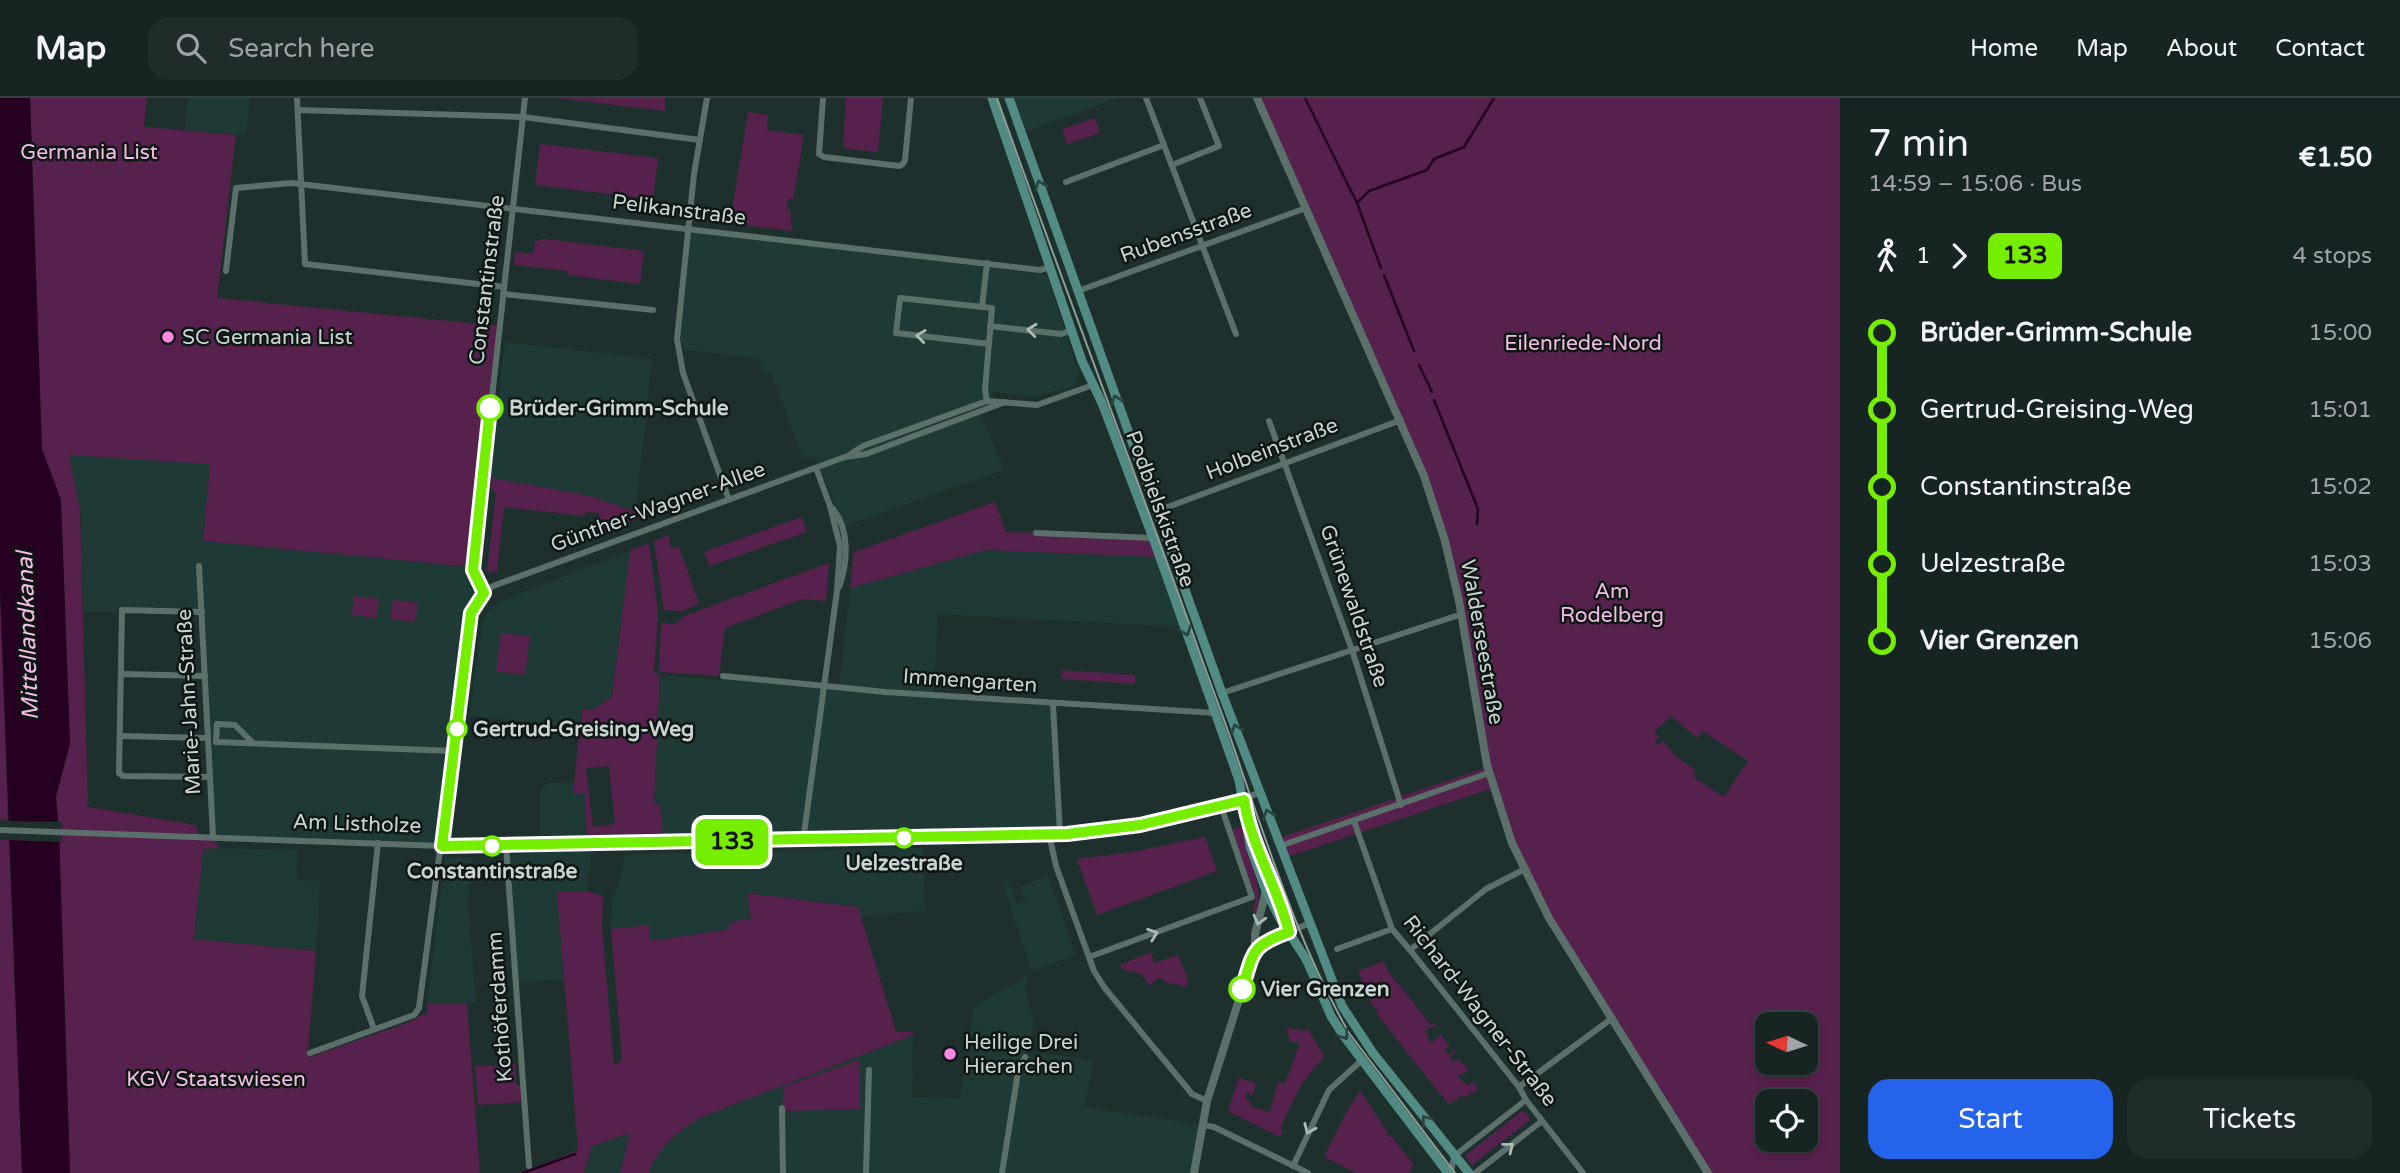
<!DOCTYPE html>
<html lang="en">
<head>
<meta charset="utf-8">
<style>
  :root { --surface:#162422; --page:#1f2c2a; --text:#f1f3f6; --muted:#9ea4a5; --line:#354140; --accent:#2563eb }
  body { margin:0; font-family:"Varela Round",sans-serif; background:var(--page); color:var(--text); height:100vh; display:flex; flex-direction:column; font-size:26px; white-space:nowrap }
  * { box-sizing:border-box; margin:0 }
  p { font-size:23px; color:var(--muted) }
  .icon { flex:none; width:38px; height:38px; fill:none; stroke:currentColor; stroke-width:2; stroke-linecap:round; stroke-linejoin:round }
  .map { position:relative; flex:1; overflow:hidden }
  .details { display:flex; flex-direction:column; background:var(--surface); width:560px }
  .details>* { flex:none }
  .badge { padding:0 14px; border-radius:10px; font-size:24px; line-height:46px }
  .needle { width:46px; rotate:274deg }
  .buttons { position:absolute; left:1755px; top:914px; display:grid; gap:14px }
  .buttons a { display:grid; place-items:center; width:63px; height:63px; border-radius:14px; background:var(--surface); box-shadow:0 4px 10px #0003,0 0 0 2px var(--line); font-size:35px }
  .map>.badge { position:absolute; translate:-50% -50%; box-shadow:0 0 0 4px #fff }
  .legs { display:flex; align-items:center; gap:10px; height:77px; padding:0 28px; font-size:23px }
  .legs p { margin-inline-start:auto }
  .head { display:flex; align-items:center; justify-content:space-between; height:119px; padding:0 28px }
  h1 { font-size:38px; font-weight:600; line-height:52px }
  .button { display:flex; gap:14px; margin-top:auto; padding:14px 28px }
  .button a { flex:1; height:80px; border-radius:21px; background:var(--accent); color:#fff; font-size:28px; font-weight:600; line-height:80px; text-align:center }
  .button a+a { background:var(--page); color:var(--text) }
  ul { padding:0 28px; list-style:none }
  li { display:flex; align-items:center; gap:24px; height:77px; font-size:26px }
  li i { display:grid; place-items:center; width:10px; height:100%; margin:0 9px; background:currentColor }
  li i::after { content:''; width:18px; height:18px; margin:-9px; border:5px solid; border-radius:50%; background:var(--surface) }
  li p { margin-inline-start:auto }
  li:first-child i { background:linear-gradient(#0000 50%,currentColor 0) }
  li:last-child i { background:linear-gradient(currentColor 50%,#0000 0) }
  header { display:flex; align-items:center; gap:42px; box-sizing:border-box; height:98px; padding:0 35px; background:var(--surface); border-bottom:2px solid var(--line) }
  header strong { font-size:33px }
  nav { display:flex; gap:38px; margin-inline-start:auto; font-size:24px }
  .search { width:490px; height:63px; background:var(--page); display:flex; align-items:center; gap:18px; box-sizing:border-box; padding:0 24px; border-radius:21px; color:var(--muted); font-size:26px }
  main { display:flex; flex:1; min-height:0 }
  .map>svg:first-child { display:block }
</style>
</head>
<body>
<header>
<strong>Map</strong>
<div class="search"><svg class="icon" aria-label="search" viewBox="0 0 24 24"><circle cx="10" cy="10" r="6"/><path d="M15 15l6 6"/></svg>Search here</div>
<nav><a>Home</a><a>Map</a><a>About</a><a>Contact</a></nav>
</header>
<main>
<div class="map">
<svg width="1840" height="1075" viewBox="0 0 1840 1075">
  <rect width="100%" height="100%" fill="#1e302d"/>
  <!-- built -->
  <g fill="#1f3a36">
    <path d="M188,0H250L246,37L185,32Z"/>
    <path d="M1013,0H1118L1026,33Z"/>
    <path d="M689,133L1047,177L1079,277L1074,288L1037,298L994,294L982,318L1004,372L844,428L815,359L803,361L771,275L765,277L758,260L684,252L680,238Z"/>
    <path d="M505,244L652,261L636,414L591,398L490,380Z"/>
    <path d="M69,356L210,366L203,443L473,469L484,495L475,506L442,748L213,738L202,514H84L80,411Z"/>
    <path d="M985,452L1160,459L1184,529L938,516L934,594L839,587L850,490Z"/>
    <path d="M630,453L612,599L593,612L582,611L579,630L470,617L482,524L492,509L508,500Z"/>
    <path d="M660,577L721,582L723,578L1053,606L1060,736L663,745V735L654,705Z"/>
    <path d="M574,684L573,696L585,695L587,737H540V695L543,689L550,685Z"/>
    <path d="M592,747L587,793L557,794L564,881L517,885L510,758Z"/>
    <path d="M203,750L298,752L296,782L320,783L316,853L194,841Z"/>
    <path d="M923,750L925,813L861,818L858,808L747,795L751,821L730,824L731,831L659,842H650V828L611,831L612,801L621,779L625,756Z"/>
    <path d="M472,759L473,786H470L468,806L476,905H427L445,760Z"/>
    <path d="M1048,778L1076,857L1032,873L1002,784L1008,782L1017,806L1025,803L1020,788Z"/>
    <path d="M1027,878L1025,890L1034,923L1026,958L1038,954L1093,963L1085,1009L1203,1027L1194,1075H649L653,1063L661,1052L683,1030L699,1020L913,937L912,999L960,1000L974,909Z"/>
    <path d="M631,1035L620,1075H584L592,1048Z"/>
  </g>
  <!-- green -->
  <g fill="#57214d" fill-rule="evenodd">
    <path d="M30,0H147L144,29L236,37L217,200L499,228L473,469L203,443L210,366L69,357L80,411L88,709L184,725L197,728L198,737L213,738L219,750L203,751L194,841L316,853L308,954L310,959L407,925L428,914L427,905H467L480,1075H70L59,733L56,699L70,645L61,402L42,351Z"/>
    <path d="M558,0H665V13Z"/>
    <path d="M846,0H883L878,54L843,50Z"/>
    <path d="M1257,0H1840V1075H1708L1535,796L1493,690L1284,760L1282,739L1482,671L1487,667L1459,503L1424,378ZM1671,618L1697,640L1703,633L1748,663L1724,699L1692,678L1696,673L1675,657L1663,643L1659,647L1654,643L1659,639L1654,634ZM1768,926H1806V964H1768ZM1768,1003H1806V1041H1768Z"/>
    <path d="M748,14L768,17L767,32L804,37L793,101H788L787,111H790L792,133L730,125Z"/>
    <path d="M1095,20L1100,35L1067,46L1062,31Z"/>
    <path d="M540,46L658,60L653,101L535,87Z"/>
    <path d="M545,141L644,153L640,186L568,177V173L514,167L515,154L533,156L535,143Z"/>
    <path d="M492,380L591,398L636,414L640,420L600,435L599,415L586,414L585,418L504,409L497,473L490,475L487,472L496,396L491,391Z"/>
    <path d="M995,404L1006,434L1147,439L1157,459L985,452L850,490L854,454Z"/>
    <path d="M802,419L807,434L709,468L704,454Z"/>
    <path d="M669,437L671,451L679,448L682,458L678,459H683L699,506L682,513L664,512L654,443Z"/>
    <path d="M649,445L658,515L654,575L660,576L654,705L660,707L663,735L587,737L585,696H573L582,611L593,612L612,599L630,453ZM609,668L615,726L593,729L586,670Z"/>
    <path d="M829,465L826,503L802,501L725,530L719,578L659,574L661,525L675,526L684,518Z"/>
    <path d="M0,493L8,723L0,722Z"/>
    <path d="M354,498L379,501L377,520L352,517Z"/>
    <path d="M393,502L418,505L415,524L390,521Z"/>
    <path d="M501,535L530,538L525,577L496,573Z"/>
    <path d="M1062,572L1135,577V586L1061,581Z"/>
    <path d="M1243,728C1248,757 1264,787 1257,816L1253,813L1256,799L1232,732Z"/>
    <path d="M1205,739L1217,773L1097,817L1077,761L1132,754Z"/>
    <path d="M0,742H9L22,1075H0Z"/>
    <path d="M587,793L603,798L602,831L614,967L622,962L611,831L650,827V841L659,842L730,831L729,824L751,821L747,795L858,809L896,934H914L913,937L699,1020C679,1033 656,1051 649,1075H620L630,1035L592,1048L584,1075H523L578,1052L557,794Z"/>
    <path d="M1151,854L1154,865L1178,857L1188,881L1187,889L1165,884L1160,879L1150,887L1141,876L1122,871L1120,867Z"/>
    <path d="M1384,863L1387,872L1431,927L1435,925L1437,927L1425,932L1429,939L1428,941L1432,945L1441,936L1449,948L1445,952L1448,957L1455,952L1456,954L1450,959L1453,964L1459,961L1469,973L1457,978L1468,988L1473,984L1478,991L1473,995L1472,994L1464,1000L1462,997L1449,1007L1376,915L1378,914L1370,903L1358,873Z"/>
    <path d="M1287,930L1304,933L1308,931L1324,958L1301,987L1281,1028V1032L1283,1033L1280,1039L1228,1013L1239,980L1256,985L1253,997L1246,995L1245,1002L1251,1003L1250,1008L1270,1014L1278,984L1285,985L1299,948V944H1290Z"/>
    <path d="M859,962L860,1011L784,1013L783,989Z"/>
    <path d="M515,966L516,987H521L522,1004L478,1007L475,968Z"/>
    <path d="M1360,993L1383,1027L1382,1029L1386,1031L1389,1039L1391,1038L1414,1067L1408,1075H1357L1324,1059L1346,1015Z"/>
    <path d="M1522,1013L1529,1017V1023L1472,1067L1465,1058Z"/>
  </g>
  <!-- water -->
  <path fill="#260020" d="M0,0H30L42,351L61,402L70,645L56,699L59,733L70,1075H22L0,493Z"/>
  <!-- pier -->
  <path fill="#1e302d" d="M5,723L62,724V744L5,742Z"/>
  <g fill="none" stroke-linecap="round" stroke-linejoin="round">
    <!-- stream -->
    <g stroke="#260020" stroke-width="2.5">
      <path d="M1305,0L1357,105L1381,170"/>
      <path d="M1357,105L1369,93L1427,72L1434,61L1464,49L1494,0"/>
      <path d="M1384,177L1414,253"/>
      <path d="M1419,267L1432,294"/>
      <path d="M1434,302L1478,411L1477,426"/>
      <path d="M523,1075L575,1056"/>
    </g>
    <!-- minor -->
    <g stroke="#5b6f6b" stroke-width="6">
      <path d="M297,0L305,166L504,189"/>
      <path d="M707,0L694,76L677,241L683,275L729,402"/>
      <path d="M823,0L819,56L824,59L899,68L903,66L905,62L911,0"/>
      <path d="M1146,0L1236,236"/>
      <path d="M298,12L523,19L700,42"/>
      <path d="M1172,67L1219,48L1200,0"/>
      <path d="M1066,84L1164,47"/>
      <path d="M226,173L236,90L291,85L1040,172L1051,169"/>
      <path d="M1078,193L1306,110"/>
      <path d="M503,196L653,212"/>
      <path d="M982,209L987,165"/>
      <path d="M990,228L1061,236L1072,232"/>
      <path d="M987,303L985,292L992,210L900,200L896,235L989,246"/>
      <path d="M1269,323L1352,552L1401,707"/>
      <path d="M849,357L863,348L987,303L1037,307L1093,287"/>
      <path d="M832,410C850,430 848,465 839,489"/>
      <path d="M1157,413L1401,322"/>
      <path d="M1036,435L1153,440"/>
      <path d="M199,468L213,738"/>
      <path d="M484,495L473,472L525,0"/>
      <path d="M202,514L122,512L119,675L123,678L210,679"/>
      <path d="M121,576L205,578"/>
      <path d="M723,578L886,594L1215,615"/>
      <path d="M1222,595L1462,516"/>
      <path d="M1053,606L1060,736"/>
      <path d="M120,638L208,640"/>
      <path d="M253,645L235,627L217,626L216,644L454,653"/>
      <path d="M1354,723L1392,831L1410,852L1519,989L1526,1002L1583,1075"/>
      <path d="M0,732L442,748L1060,736C1119,734 1207,719 1260,694"/>
      <path d="M1049,736L1056,768L1094,873L1104,889L1192,996L1207,1003"/>
      <path d="M803,743L837,493L840,448L830,408L816,370"/>
      <path d="M506,748L529,1068"/>
      <path d="M1280,748L1489,675"/>
      <path d="M1289,834L1310,825"/>
      <path d="M1337,851L1392,831"/>
      <path d="M1410,852L1486,791L1523,772"/>
      <path d="M1089,859L1252,799L1221,708"/>
      <path d="M374,931L362,898L378,745"/>
      <path d="M310,955L414,917L419,910L470,525L475,506L484,495L493,488L845,359L866,356L1005,304"/>
      <path d="M1519,989L1611,921"/>
      <path d="M782,1010L783,1075"/>
      <path d="M1203,1027L1214,1029L1308,1075"/>
      <path d="M1293,1068L1329,992L1362,962"/>
      <path d="M866,1075L869,972"/>
      <path d="M1002,1075L1018,974L1025,959"/>
      <path d="M1451,1075L1454,1058L1526,1002"/>
      <path d="M1475,1075L1542,1023"/>
    </g>
    <!-- tertiary -->
    <g stroke="#5b6f6b" stroke-width="8">
      <path d="M1257,0L1424,378L1445,443L1459,503L1487,667L1512,745L1549,820L1708,1075"/>
      <path d="M1255,851L1263,844L1289,834"/>
      <path d="M1194,1075L1207,1003L1255,851V836L1266,793"/>
    </g>
    <!-- secondary -->
    <g stroke="#528b83" stroke-width="9">
      <path d="M992,0L1082,263L1102,305L1153,440L1239,682L1250,748L1266,793L1280,821L1306,861L1331,918L1343,937L1448,1075"/>
      <path d="M1009,0L1222,595L1342,908L1373,955L1469,1075"/>
    </g>
    <!-- tram -->
    <path stroke="#8f9d9a" stroke-width="2" d="M997,0C1061,181 1130,360 1195,542C1210,585 1227,628 1241,671C1272,760 1302,853 1349,935L1455,1075"/>
  </g>
  <!-- one-way arrows -->
  <defs><path id="oneway-chevron" d="M-2-3.5L2.5 0L-2 3.5" fill="none" stroke-width="1.6" stroke-linecap="round" stroke-linejoin="round" transform="scale(1.75)"/></defs>
  <g stroke="#2a4541">
    <use href="#oneway-chevron" transform="translate(1040 87) rotate(-110)"/>
    <use href="#oneway-chevron" transform="translate(1116 302) rotate(-110)"/>
    <use href="#oneway-chevron" transform="translate(1186 533) rotate(70)"/>
    <use href="#oneway-chevron" transform="translate(1236 631) rotate(-111)"/>
    <use href="#oneway-chevron" transform="translate(1268 716) rotate(-109)"/>
    <use href="#oneway-chevron" transform="translate(1344 937) rotate(56)"/>
    <use href="#oneway-chevron" transform="translate(1426 1022) rotate(-128)"/>
  </g>
  <g stroke="#aebcb9">
    <use href="#oneway-chevron" transform="translate(1032 232) rotate(-174)"/>
    <use href="#oneway-chevron" transform="translate(921 238) rotate(-173)"/>
    <use href="#oneway-chevron" transform="translate(1259 822) rotate(105)"/>
    <use href="#oneway-chevron" transform="translate(1153 836) rotate(-20)"/>
    <use href="#oneway-chevron" transform="translate(1309 1031) rotate(114)"/>
    <use href="#oneway-chevron" transform="translate(1509 1049) rotate(-38)"/>
  </g>
  <g fill="none" stroke-linecap="round" stroke-linejoin="round">
    <!-- line-1 casing -->
    <g stroke="#fff" stroke-width="16">
      <path id="line-1" d="M490,310L473,472L484,495L471,515L442,748L1067,736L1140,727L1244,702C1251,748 1278,789 1289,834C1250,848 1254,854 1242,891"/>
    </g>
    <!-- line-1 -->
    <use href="#line-1" stroke="#76ee00" stroke-width="10"/>
  </g>
  <!-- markers -->
  <g fill="#fc86e4" stroke="#0f1715" stroke-width="2.5">
    <circle cx="168" cy="239" r="7"/>
    <circle cx="950" cy="956" r="7"/>
  </g>
  <g fill="#fff" stroke="#76ee00" stroke-width="3.5">
    <circle cx="490" cy="310" r="12"/>
    <circle cx="457" cy="631" r="9"/>
    <circle cx="904" cy="740" r="9"/>
    <circle cx="492" cy="748" r="9"/>
    <circle cx="1242" cy="891" r="12"/>
  </g>
  <g text-anchor="middle" dominant-baseline="central" stroke-width="5" stroke-linejoin="round" paint-order="stroke">
    <!-- park labels -->
    <g font-size="21" fill="#f4bde6" stroke="#0f1715">
      <text x="89" y="54">Germania List</text>
      <text x="1583" y="245">Eilenriede-Nord</text>
      <text x="1612" y="493">Am<tspan x="1612" dy="24">Rodelberg</tspan></text>
      <text x="216" y="981">KGV Staatswiesen</text>
    </g>
    <!-- street labels -->
    <g font-size="21" fill="#cad5d3" stroke="#0f1715">
      <text transform="translate(679 112) rotate(7)">Pelikanstraße</text>
      <text transform="translate(1186 135) rotate(-20)">Rubensstraße</text>
      <text transform="translate(487 182) rotate(-83)">Constantinstraße</text>
      <text transform="translate(1272 351) rotate(-21)">Holbeinstraße</text>
      <text transform="translate(658 409) rotate(-20)">Günther-Wagner-Allee</text>
      <text transform="translate(1160 411) rotate(70)">Podbielskistraße</text>
      <text transform="translate(1354 508) rotate(71)">Grünewaldstraße</text>
      <text transform="translate(1482 544) rotate(80)">Walderseestraße</text>
      <text transform="translate(970 583) rotate(4)">Immengarten</text>
      <text transform="translate(189 604) rotate(-93)">Marie-Jahn-Straße</text>
      <text transform="translate(357 726) rotate(2)">Am Listholze</text>
      <text transform="translate(500 909) rotate(-94)">Kothöferdamm</text>
      <text transform="translate(1480 913) rotate(52)">Richard-Wagner-Straße</text>
    </g>
    <!-- poi labels -->
    <g font-size="21" fill="#cad5d3" stroke="#0f1715" text-anchor="start">
      <text x="182" y="239">SC Germania List</text>
      <text x="964" y="944">Heilige Drei<tspan x="964" dy="24">Hierarchen</tspan></text>
    </g>
    <!-- stop labels -->
    <g font-size="21" font-weight="bold" fill="#cad5d3" stroke="#0f1715" text-anchor="start">
      <text x="509" y="310">Brüder-Grimm-Schule</text>
      <text x="473" y="631">Gertrud-Greising-Weg</text>
      <text x="904" y="765" text-anchor="middle">Uelzestraße</text>
      <text x="492" y="773" text-anchor="middle">Constantinstraße</text>
      <text x="1261" y="891">Vier Grenzen</text>
    </g>
    <!-- water labels -->
    <g font-size="23" font-style="italic" fill="#f5bde7" stroke="#0f1715">
      <text transform="translate(28 538) rotate(-92)">Mittellandkanal</text>
    </g>
  </g>
</svg>
<div class="buttons">
<a><svg class="needle" viewBox="-14 -14 28 28"><path d="M0-13l5 13h-10z" fill="#e53935"/><path d="M0 13l5-13h-10z" fill="#9ea4a5"/></svg></a>
<a><svg class="icon" aria-label="locate" viewBox="0 0 24 24"><circle cx="12" cy="12" r="6"/><path d="M12 2v4M12 18v4M2 12h4M18 12h4"/></svg></a>
</div>
<b class="badge" style="left:732px;top:744px;background:#76ee00;color:#111">133</b>
</div>
<section class="details">
<div class="head"><div><h1>7 min</h1><p>14:59 – 15:06 · Bus</p></div><b>€1.50</b></div>
<div class="legs"><svg class="icon" aria-label="walk" viewBox="0 0 24 24"><circle cx="13" cy="4" r="2"/><path d="M13 8l-2 6 4 7M11 14l-3 7M7 12l3-4h3l4 4"/></svg>1<svg class="icon" aria-label="forward" viewBox="0 0 24 24"><path d="M9 5l7 7-7 7"/></svg><b class="badge" style="background:#76ee00;color:#111">133</b><p>4 stops</p></div>
<ul>
<li><i style="color:#76ee00"></i><b>Brüder-Grimm-Schule</b><p>15:00</p></li>
<li><i style="color:#76ee00"></i><span>Gertrud-Greising-Weg</span><p>15:01</p></li>
<li><i style="color:#76ee00"></i><span>Constantinstraße</span><p>15:02</p></li>
<li><i style="color:#76ee00"></i><span>Uelzestraße</span><p>15:03</p></li>
<li><i style="color:#76ee00"></i><b>Vier Grenzen</b><p>15:06</p></li>
</ul>
<div class="button"><a>Start</a><a>Tickets</a></div>
</section>
</main>
</body>
</html>
